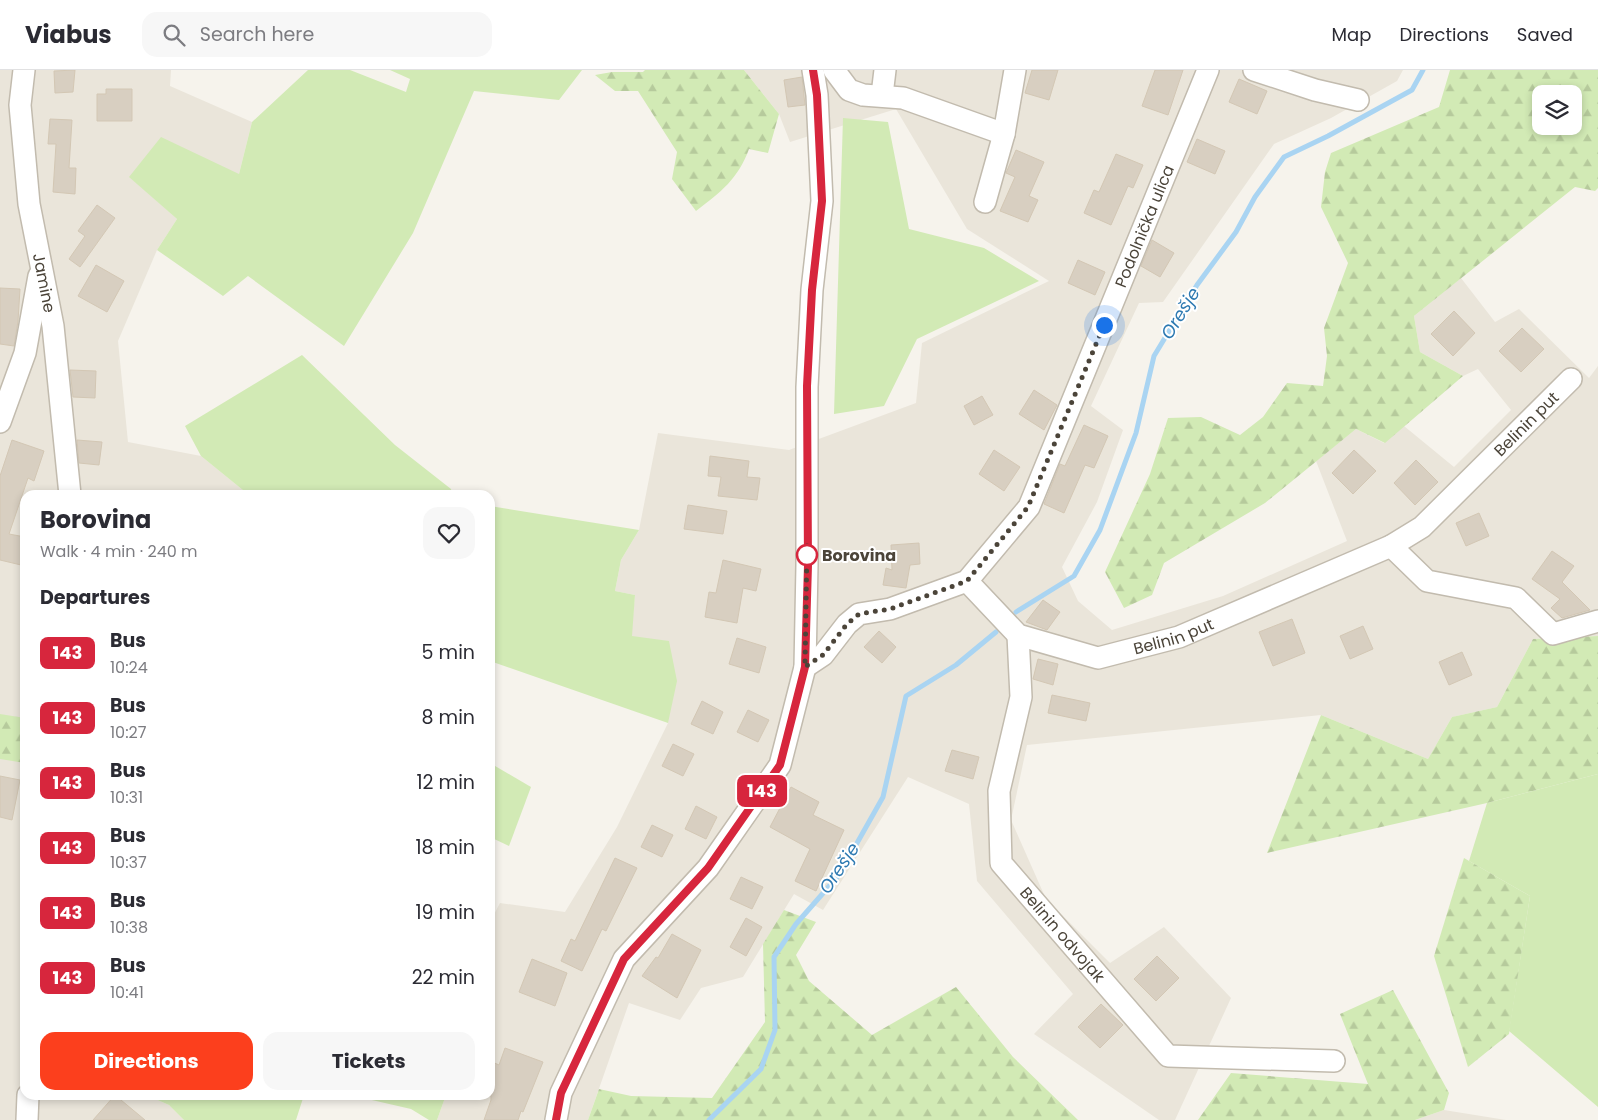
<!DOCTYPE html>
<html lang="en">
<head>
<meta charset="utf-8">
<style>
  :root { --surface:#fff; --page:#f7f7f7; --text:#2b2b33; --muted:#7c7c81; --line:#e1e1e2; --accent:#fc3f1d }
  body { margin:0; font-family:Poppins,sans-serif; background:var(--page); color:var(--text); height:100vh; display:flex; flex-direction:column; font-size:19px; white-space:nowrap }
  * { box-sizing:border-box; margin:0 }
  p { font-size:16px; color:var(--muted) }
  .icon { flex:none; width:28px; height:28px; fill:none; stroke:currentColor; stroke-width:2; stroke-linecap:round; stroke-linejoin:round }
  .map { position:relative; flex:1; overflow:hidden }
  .sheet { position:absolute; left:20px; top:420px; width:475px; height:610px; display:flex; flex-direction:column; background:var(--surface); border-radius:15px; box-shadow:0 2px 8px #0003 }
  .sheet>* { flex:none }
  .badge { padding:0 10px; border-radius:8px; font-size:18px; line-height:32px }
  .tools { position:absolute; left:1532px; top:15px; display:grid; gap:10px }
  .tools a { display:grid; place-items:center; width:50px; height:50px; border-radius:10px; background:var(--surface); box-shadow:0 2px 8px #0003; font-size:25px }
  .you { position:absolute; width:25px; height:25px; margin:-12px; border:4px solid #fff; border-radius:50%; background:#1a73e8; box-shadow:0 0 0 8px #1a73e833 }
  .map>.badge { position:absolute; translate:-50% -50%; box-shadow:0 0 0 2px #fff }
  h2 { padding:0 20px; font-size:19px; line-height:45px }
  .round { display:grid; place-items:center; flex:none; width:52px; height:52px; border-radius:15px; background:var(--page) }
  .summary { display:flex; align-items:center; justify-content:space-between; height:85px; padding:0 20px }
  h1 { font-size:24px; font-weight:700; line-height:38px }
  .primary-button { display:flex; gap:10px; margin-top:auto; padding:10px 20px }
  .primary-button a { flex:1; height:58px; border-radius:15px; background:var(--accent); color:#fff; font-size:20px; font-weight:700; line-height:58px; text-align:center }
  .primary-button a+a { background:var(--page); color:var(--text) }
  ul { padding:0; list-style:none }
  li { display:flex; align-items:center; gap:15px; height:65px; padding:0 20px }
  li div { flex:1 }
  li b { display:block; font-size:19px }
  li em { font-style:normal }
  li .badge { min-width:55px; font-weight:700; text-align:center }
  header { display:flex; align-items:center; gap:30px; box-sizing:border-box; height:70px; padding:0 25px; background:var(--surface); border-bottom:1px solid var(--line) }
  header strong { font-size:24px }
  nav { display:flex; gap:28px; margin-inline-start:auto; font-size:18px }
  .search { width:350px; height:45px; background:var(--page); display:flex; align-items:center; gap:12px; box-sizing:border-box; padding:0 18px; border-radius:15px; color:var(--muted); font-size:19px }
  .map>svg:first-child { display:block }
</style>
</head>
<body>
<header>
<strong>Viabus</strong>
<div class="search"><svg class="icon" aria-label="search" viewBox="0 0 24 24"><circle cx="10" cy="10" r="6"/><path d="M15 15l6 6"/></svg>Search here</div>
<nav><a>Map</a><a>Directions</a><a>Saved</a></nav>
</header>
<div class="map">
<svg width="1598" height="1050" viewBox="0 0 1598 1050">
  <defs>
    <pattern id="forest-firs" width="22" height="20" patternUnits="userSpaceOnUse" patternTransform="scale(1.25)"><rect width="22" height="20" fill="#d2eab5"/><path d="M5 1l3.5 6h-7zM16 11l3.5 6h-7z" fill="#b6ca9c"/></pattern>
  </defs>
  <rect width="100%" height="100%" fill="#f6f3ec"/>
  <!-- residential -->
  <g fill="#eae5da">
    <path d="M0,0H171L170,16L252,52L239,104L130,107L177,149L157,180L118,271L128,372L201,386L249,425H25V1025H146L169,1035L184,1050H0Z"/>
    <path d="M744,0H1403L1397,11L1331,48L1274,74L1163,232L1139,233L1091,336L1123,360L1097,432L1062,497L1078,531L1112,560L1223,526L1347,471L1316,391L1356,359L1384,373L1404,356L1454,397L1511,340L1478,299L1463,306L1420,282L1414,246L1461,208L1495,252L1519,239L1589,308L1598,296V566L1533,569L1497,637L1452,647L1428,689L1321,645L1027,675L1011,750L1046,829L1110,893L1164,857L1231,928L1175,1050H1159L1034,964L1073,924L977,811L969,734L908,707L823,840L794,824L743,907L701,918L680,950L629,933L588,1050H437L446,1025H490V852L500,833L565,842L617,757L668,653L631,566L635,525L615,521L621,490L639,460L658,363L789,380L916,333L922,273L1049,211L967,159L896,39L790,72L779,44Z"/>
    <path d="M1444,1040L1506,1050H1415Z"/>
  </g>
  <!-- green -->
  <g fill="#d2eab5">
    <path d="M308,0H350L406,22L410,9L390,0H582L559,30L474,21L413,163L344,276L248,206L223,226L157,180L177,149L129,107L161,67L239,104L252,52Z"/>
    <path d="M843,48L888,52L909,159L984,178L1039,211L917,269L884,336L834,344Z"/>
    <path d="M302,285L395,375L451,419L452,425H249L201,386L185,356Z"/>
    <path d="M490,436L639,460L621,490L615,521L635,525L632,566L669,571L677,611L668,653L490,591V515L495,489L490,488Z"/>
    <path d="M490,693L531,717L509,776L490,767Z"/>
    <path d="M1598,704V1037L1509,961L1530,826L1469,791L1487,733Z"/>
    <path d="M146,1025H304L296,1050H184L169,1035Z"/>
    <path d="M350,1025H446L437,1050H429L411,1039Z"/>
  </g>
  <!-- forest -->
  <g fill="url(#forest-firs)" fill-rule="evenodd">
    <path d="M645,0H744L779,44L768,83L749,79C738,109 721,122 696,141L672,109L677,82L638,21H615L595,5L612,2H643Z"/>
    <path d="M1450,0H1598V118L1595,121L1575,117L1414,246L1420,282L1463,306L1385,373L1356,359L1265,433L1164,493L1152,525L1124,538L1105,502L1150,404L1168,348L1201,347L1240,365L1263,347L1287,313L1323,316L1327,286L1324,258L1348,193L1321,137L1325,102L1331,83L1439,37ZM1541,24H1574V56H1541Z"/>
    <path d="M1598,566V704L1487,733L1267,783L1321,645L1428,689L1452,647L1497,637L1533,569Z"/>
    <path d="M0,644L25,648V693L0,689Z"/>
    <path d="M1464,788L1530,826L1509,964L1468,997L1434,886Z"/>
    <path d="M784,840L816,852L796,885L809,911L872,965L956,917L1013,987L1078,1050H588L599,1019L631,1026L712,1028L765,952L763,874Z"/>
    <path d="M1393,920L1449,1023L1444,1040L1415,1050H1198L1231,1003L1368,1014L1340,944Z"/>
  </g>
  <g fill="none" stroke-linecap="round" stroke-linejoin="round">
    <!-- stream -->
    <g stroke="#a9d4f2" stroke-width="5">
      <path d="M1016,542L1074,506L1100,460L1136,363L1154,286L1197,215L1236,162L1255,127L1284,87L1328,66L1412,20L1423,0"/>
      <path d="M709,1050L761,999L775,960L774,887L796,854L839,805L883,727L906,626L956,595L996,562"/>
    </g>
  </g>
  <!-- building -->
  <g fill="#d8cfc1" stroke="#d3c7b4">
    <path d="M75,0L73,22L55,23L54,1Z"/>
    <path d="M1032,0H1058L1049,30L1025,23Z"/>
    <path d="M1155,0H1183L1168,45L1142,36Z"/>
    <path d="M802,7L805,35L788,37L784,10Z"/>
    <path d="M1239,9L1267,21L1257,44L1229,32Z"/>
    <path d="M106,19H132V51H97V24H106Z"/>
    <path d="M50,49L72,50L69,98H76L75,124L53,122L56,74H48Z"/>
    <path d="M1197,69L1225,81L1215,104L1187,92Z"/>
    <path d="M1016,80L1044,92L1029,126L1038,130L1028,152L1000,141L1015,107L1006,103Z"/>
    <path d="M1116,84L1143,95L1133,118L1128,116L1111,155L1084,143L1094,120L1099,122Z"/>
    <path d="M97,135L115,148L80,197L69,189L85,166L78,161Z"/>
    <path d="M1152,170L1174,183L1160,207L1141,196Z"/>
    <path d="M1078,190L1105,202L1095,225L1068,213Z"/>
    <path d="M96,195L124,211L107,242L78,226Z"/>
    <path d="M0,218L20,219L18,251L14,276L0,274Z"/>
    <path d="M1454,241L1475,263L1453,286L1431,264Z"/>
    <path d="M1522,258L1544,279L1521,302L1499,281Z"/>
    <path d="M70,300L96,301L95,328L73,327Z"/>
    <path d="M1034,320L1057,335L1044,360L1019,344Z"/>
    <path d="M982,326L993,345L974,355L964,336Z"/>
    <path d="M1084,355L1108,366L1094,398L1085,395L1064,443L1044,434L1060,394L1065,396Z"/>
    <path d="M12,370L44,381L34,411L28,408L9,464L25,467L21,495L0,490V406Z"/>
    <path d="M77,370L102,372L99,395L79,393Z"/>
    <path d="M994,380L1020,397L1004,421L979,404Z"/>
    <path d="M1354,380L1376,401L1353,424L1332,403Z"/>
    <path d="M710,386L749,391L747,407L760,408L757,430L718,426L721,407L708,406Z"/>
    <path d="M1416,390L1438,412L1415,435L1394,413Z"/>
    <path d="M688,435L727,441L723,464L684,459Z"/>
    <path d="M1479,443L1489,466L1466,476L1456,453Z"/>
    <path d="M919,473L920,494L910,495L906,518L883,515L886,498L892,500L891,475Z"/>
    <path d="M1552,481L1574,496L1562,512L1590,540L1562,548L1551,538L1560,529L1532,509Z"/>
    <path d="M723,490L761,499L756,521L743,518L737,553L705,547L709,522L716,523Z"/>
    <path d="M1043,530L1060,542L1047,560L1026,552Z"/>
    <path d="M1292,549L1305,583L1273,596L1259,562Z"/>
    <path d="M1363,556L1373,579L1350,589L1340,566Z"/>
    <path d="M879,561L896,577L882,593L864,577Z"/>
    <path d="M737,568L766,577L759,603L729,594Z"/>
    <path d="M1462,582L1472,605L1449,615L1439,592Z"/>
    <path d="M1038,589L1058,594L1053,615L1033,609Z"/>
    <path d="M1052,625L1090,633L1086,651L1048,643Z"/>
    <path d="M702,631L723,642L713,664L691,654Z"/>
    <path d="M748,640L769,650L758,672L737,662Z"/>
    <path d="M673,674L694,684L683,706L662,696Z"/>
    <path d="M952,680L979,687L973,709L945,701Z"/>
    <path d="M0,706L20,710L12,750L0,747Z"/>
    <path d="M791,717L819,732L813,745L844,760L816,821L795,811L810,779L770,757Z"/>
    <path d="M696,736L717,747L706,769L685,759Z"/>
    <path d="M652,755L673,765L662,787L641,777Z"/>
    <path d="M615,788L637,798L606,861L602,859L582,901L561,891L571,869L575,871Z"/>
    <path d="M741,807L763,817L752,839L730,829Z"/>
    <path d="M746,848L762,857L746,886L730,877Z"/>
    <path d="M672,864L701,880L677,928L642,906L656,887L658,888Z"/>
    <path d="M1157,886L1179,908L1156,931L1134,909Z"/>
    <path d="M532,889L567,903L555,936L519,922Z"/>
    <path d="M1101,934L1123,955L1100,978L1078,957Z"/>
    <path d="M505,978L543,992L523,1042L521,1041L518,1050H484L491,1030L490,991L499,995Z"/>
    <path d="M115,1025L145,1050H93Z"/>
  </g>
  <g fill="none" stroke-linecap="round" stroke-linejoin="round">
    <!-- minor casing -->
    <g stroke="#c2bbae" stroke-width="24">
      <g id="minor">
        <path id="s1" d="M24,0L20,35L29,134L53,256L70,425"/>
        <path d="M834,0L849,20L863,25L903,28L1004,64"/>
        <path d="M1254,0L1315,20L1358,30"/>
        <path d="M882,25L885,0"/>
        <path d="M985,132L1004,64L1015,0"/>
        <path d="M0,352L25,283L39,206"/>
        <path d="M1391,476L1427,511L1516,528L1553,564L1598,551"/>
        <path id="s2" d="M967,511L1018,565L1098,588L1179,567L1391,476L1422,457L1571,309"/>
        <path id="s3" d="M1018,565L1021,627L999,721L1001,793L1168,986L1334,991"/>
        <path id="s4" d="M805,597L823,585L847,554L859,544L890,539L967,511L1029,437L1208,0"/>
        <path d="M27,1050L28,1025"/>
        <path d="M556,1050L561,1023L624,889L708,798L780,695L805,597L807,495V317L812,220L822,131L817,25L813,0"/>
      </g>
    </g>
    <!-- minor -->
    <use href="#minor" stroke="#fff" stroke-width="21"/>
  </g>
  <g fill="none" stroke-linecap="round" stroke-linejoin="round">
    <!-- line casing -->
    <g stroke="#fff" stroke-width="11">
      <path id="line" d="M556,1050L561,1023L624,889L708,798L780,695L805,597L808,495L807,316L812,220L822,131L817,25L813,0"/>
    </g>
    <!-- line -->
    <use href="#line" stroke="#d7263d" stroke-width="8"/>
    <!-- walk -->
    <path stroke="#4b4439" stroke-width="5" stroke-dasharray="0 9" d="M807,485V475L805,597L823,585L847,554L859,544L890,539L967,511L1028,437L1104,255"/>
  </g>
  <!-- markers -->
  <circle fill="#fff" stroke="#d7263d" stroke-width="2.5" cx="807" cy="485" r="10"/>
  <g text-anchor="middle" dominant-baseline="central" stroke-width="4" stroke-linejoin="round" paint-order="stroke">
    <!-- street labels -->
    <g font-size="16" fill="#4b4439" stroke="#fff">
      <text stroke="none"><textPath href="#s4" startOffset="590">Podolnička ulica</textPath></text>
      <text stroke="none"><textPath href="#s1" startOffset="215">Jamine</textPath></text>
      <text stroke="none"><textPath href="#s2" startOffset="655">Belinin put</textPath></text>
      <text stroke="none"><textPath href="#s2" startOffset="236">Belinin put</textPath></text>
      <text stroke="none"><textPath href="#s3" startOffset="325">Belinin odvojak</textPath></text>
    </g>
    <!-- stop labels -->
    <g font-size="16" font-weight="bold" fill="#4b4439" stroke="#fff" text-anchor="start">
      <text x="822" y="485">Borovina</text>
    </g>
    <!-- water labels -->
    <g font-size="18" font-style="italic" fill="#2e7ab2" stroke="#fff">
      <text transform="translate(1180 243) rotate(-58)">Orešje</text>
      <text transform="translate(839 798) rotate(-56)">Orešje</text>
    </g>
  </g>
</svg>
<div class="tools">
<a><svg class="icon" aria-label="layers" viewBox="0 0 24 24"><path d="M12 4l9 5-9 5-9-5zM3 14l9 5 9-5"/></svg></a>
</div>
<div class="you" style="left:1104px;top:255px"></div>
<b class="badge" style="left:762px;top:721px;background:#d7263d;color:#fff">143</b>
<section class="sheet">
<div class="summary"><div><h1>Borovina</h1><p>Walk · 4 min · 240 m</p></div><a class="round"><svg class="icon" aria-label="heart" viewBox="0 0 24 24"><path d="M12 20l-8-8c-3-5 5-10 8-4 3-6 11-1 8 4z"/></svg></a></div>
<h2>Departures</h2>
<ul>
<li><span class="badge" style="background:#d7263d;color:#fff">143</span><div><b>Bus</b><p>10:24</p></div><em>5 min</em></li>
<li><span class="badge" style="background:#d7263d;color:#fff">143</span><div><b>Bus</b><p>10:27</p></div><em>8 min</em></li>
<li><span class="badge" style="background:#d7263d;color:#fff">143</span><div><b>Bus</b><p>10:31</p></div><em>12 min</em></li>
<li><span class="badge" style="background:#d7263d;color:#fff">143</span><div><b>Bus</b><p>10:37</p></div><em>18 min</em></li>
<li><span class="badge" style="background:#d7263d;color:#fff">143</span><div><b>Bus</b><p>10:38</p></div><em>19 min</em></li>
<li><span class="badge" style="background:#d7263d;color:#fff">143</span><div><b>Bus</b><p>10:41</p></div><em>22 min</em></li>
</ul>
<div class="primary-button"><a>Directions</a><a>Tickets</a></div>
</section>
</div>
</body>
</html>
